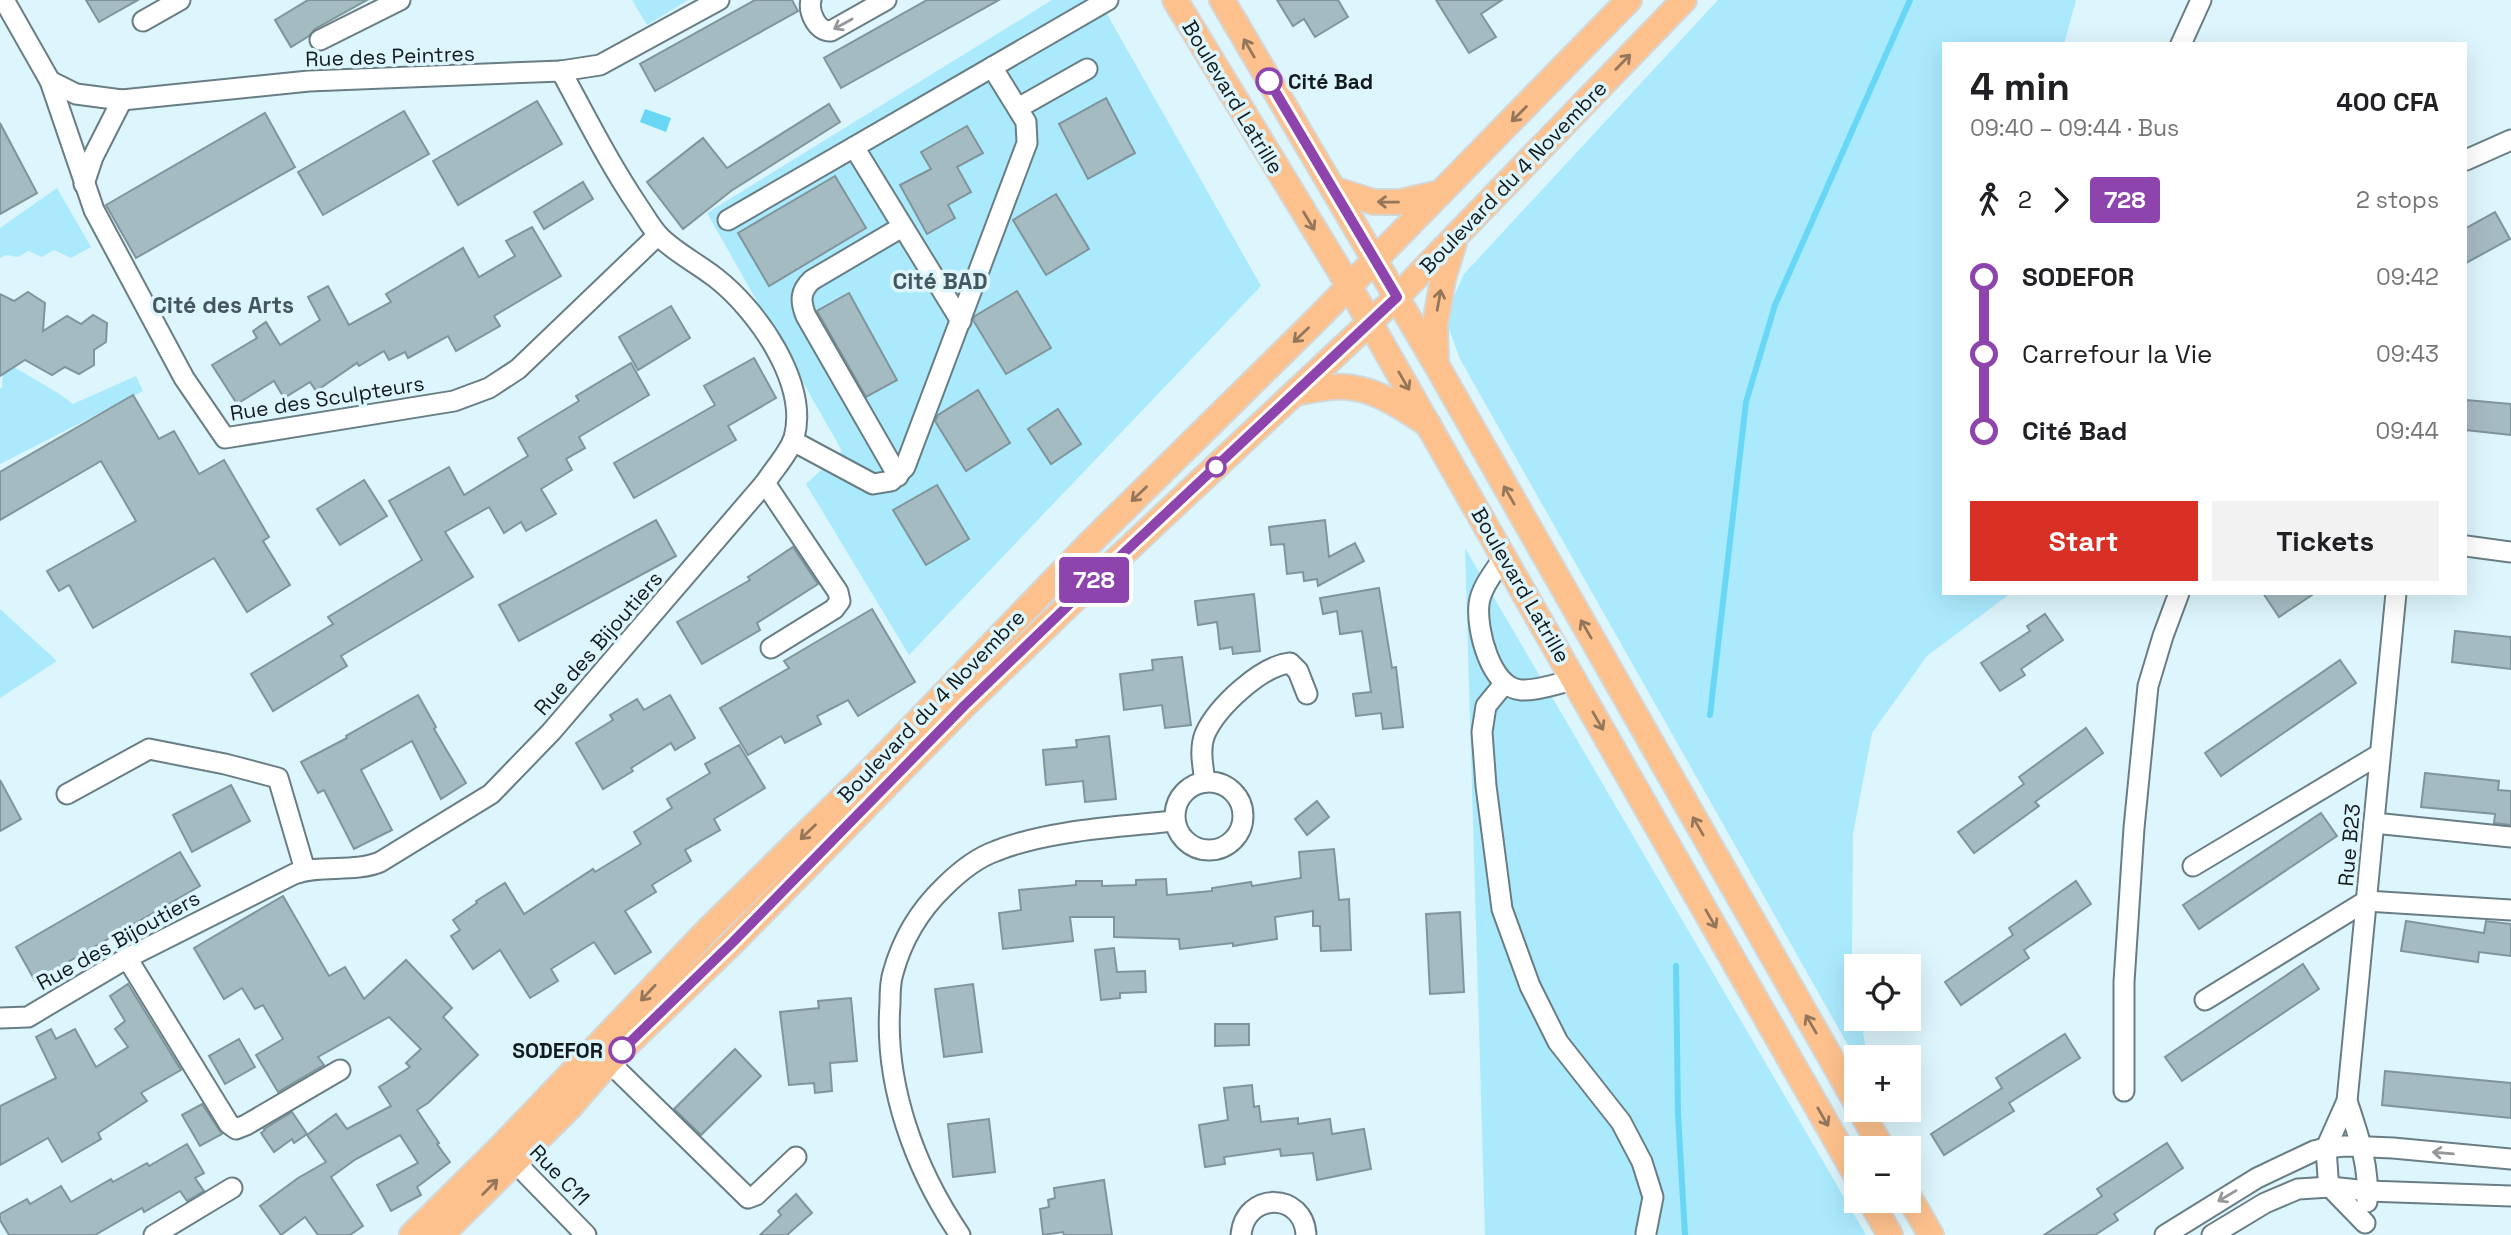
<!DOCTYPE html>
<html lang="en">
<head>
<meta charset="utf-8">
<style>
  :root { --surface:#fff; --page:#f2f2f2; --text:#202124; --muted:#757577; --accent:#d93025 }
  body { margin:0; font-family:"Space Grotesk",sans-serif; background:var(--page); color:var(--text); height:100vh; display:flex; flex-direction:column; font-size:26px; white-space:nowrap }
  * { box-sizing:border-box; margin:0 }
  p { font-size:23px; color:var(--muted) }
  .icon { flex:none; width:38px; height:38px; fill:none; stroke:currentColor; stroke-width:2; stroke-linecap:round; stroke-linejoin:round }
  .map { position:relative; flex:1; overflow:hidden }
  .panel { position:absolute; left:1942px; top:42px; width:525px; height:553px; display:flex; flex-direction:column; background:var(--surface); border-radius:0px; box-shadow:0 7px 28px #0002 }
  .panel>* { flex:none }
  .badge { padding:0 14px; border-radius:5px; font-size:24px; line-height:46px }
  .fabs { position:absolute; left:1844px; top:954px; display:grid; gap:14px }
  .fabs a { display:grid; place-items:center; width:77px; height:77px; border-radius:0px; background:var(--surface); box-shadow:0 7px 28px #0002; font-size:35px }
  .map>.badge { position:absolute; translate:-50% -50%; box-shadow:0 0 0 4px #fff }
  .legs { display:flex; align-items:center; gap:10px; height:77px; padding:0 28px; font-size:23px }
  .legs p { margin-inline-start:auto }
  .head { display:flex; align-items:center; justify-content:space-between; height:119px; padding:0 28px }
  h1 { font-size:38px; font-weight:700; line-height:52px }
  .action { display:flex; gap:14px; margin-top:auto; padding:14px 28px }
  .action a { flex:1; height:80px; border-radius:0px; background:var(--accent); color:#fff; font-size:28px; font-weight:700; line-height:80px; text-align:center }
  .action a+a { background:var(--page); color:var(--text) }
  ul { padding:0 28px; list-style:none }
  li { display:flex; align-items:center; gap:24px; height:77px; font-size:26px }
  li i { display:grid; place-items:center; width:10px; height:100%; margin:0 9px; background:currentColor }
  li i::after { content:''; width:18px; height:18px; margin:-9px; border:5px solid; border-radius:50%; background:var(--surface) }
  li p { margin-inline-start:auto }
  li:first-child i { background:linear-gradient(#0000 50%,currentColor 0) }
  li:last-child i { background:linear-gradient(currentColor 50%,#0000 0) }
  .map>svg:first-child { display:block }
</style>
</head>
<body>
<div class="map">
<svg width="2511" height="1235" viewBox="0 0 2511 1235">
  <rect width="100%" height="100%" fill="#ddf5fc"/>
  <!-- green -->
  <g fill="#abeafd">
    <path d="M632,0H688L647,25Z"/>
    <path d="M1052,0H1099L1261,286L909,655L806,484L842,451L707,213Z"/>
    <path d="M1718,0H2076L2064,44H1944V593H2011L1927,656L1872,733L1853,834L1852,954L1857,988V1018L1861,1019L1867,1057H1857V1061L1460,359L1448,326L1452,301L1464,274Z"/>
    <path d="M57,188L91,247L71,258L54,250L42,257L28,251L18,257L6,255L0,258V228Z"/>
    <path d="M14,367L61,395L73,404L136,376L143,391L0,464V389L2,387L3,374Z"/>
    <path d="M1465,548L1866,1235H1485Z"/>
    <path d="M0,609L57,661L0,698Z"/>
  </g>
  <!-- water -->
  <path fill="#68d7f6" d="M645,109L671,118L666,132L640,122Z"/>
  <g fill="none" stroke-linecap="round" stroke-linejoin="round">
    <!-- stream -->
    <g stroke="#68d7f6" stroke-width="6">
      <path d="M1710,715L1746,402L1775,305L1910,0"/>
      <path d="M1676,966L1678,1114L1685,1235"/>
    </g>
  </g>
  <!-- building -->
  <g fill="#a5bbc2" stroke="#7f959b" stroke-width="2">
    <path d="M86,0H138L99,22Z"/>
    <path d="M308,0H367L315,29L309,36L291,47L275,20Z"/>
    <path d="M755,0H792L798,11L655,91L640,64Z"/>
    <path d="M927,0H999L841,88L824,58Z"/>
    <path d="M1277,0H1338L1348,17L1315,37L1304,19L1293,26Z"/>
    <path d="M1436,0H1502L1481,14L1496,37L1469,53Z"/>
    <path d="M1106,98L1135,153L1088,179L1059,124Z"/>
    <path d="M537,101L562,144L458,205L433,161Z"/>
    <path d="M829,104L840,122L731,191L683,229L647,182L703,138L727,168Z"/>
    <path d="M404,111L429,154L323,215L298,172Z"/>
    <path d="M265,113L295,167L136,258L106,205Z"/>
    <path d="M0,123L37,193L0,214Z"/>
    <path d="M967,126L983,153L957,167L971,192L948,205L955,218L927,234L900,185L931,169L921,152Z"/>
    <path d="M835,176L866,228L769,286L738,233Z"/>
    <path d="M583,182L593,199L544,229L534,212Z"/>
    <path d="M1056,194L1089,249L1046,275L1013,220Z"/>
    <path d="M2495,212L2510,239L2466,263V228Z"/>
    <path d="M532,227L561,276L494,316L500,326L456,351L448,336L408,358L405,352L389,360L384,351L359,366L357,363L316,391L310,382L284,398L274,381L237,404L212,365L257,338L253,331L266,322L280,345L320,320L308,297L328,286L349,325L391,302L386,294L463,248L479,277L515,256L506,241Z"/>
    <path d="M1017,291L1051,348L1006,374L973,320L975,316Z"/>
    <path d="M28,292L45,303L43,331L67,316L81,324L93,315L107,323L106,342L94,350V365L79,374L65,367L52,375L25,360L0,376V294L14,301Z"/>
    <path d="M849,293L897,380L866,397L817,311Z"/>
    <path d="M671,306L690,338L638,370L619,337Z"/>
    <path d="M754,358L776,398L728,426L736,440L634,498L614,463L715,405L704,386Z"/>
    <path d="M631,363L649,395L579,437L585,448L566,459L572,470L541,489L556,514L526,531L521,522L504,533L489,507L445,532L473,577L341,656L347,666L273,711L251,674L333,624L328,617L422,560L389,501L449,467L464,495L528,456L518,438L579,401L576,396Z"/>
    <path d="M978,390L1010,443L966,471L935,421L938,415Z"/>
    <path d="M133,395L159,439L174,431L199,474L224,460L269,537L263,541L290,585L247,612L214,558L93,628L69,585L59,591L47,571L136,521L101,461L0,520V472Z"/>
    <path d="M2466,400L2511,404V435L2466,430Z"/>
    <path d="M1058,409L1081,444L1051,464L1028,429Z"/>
    <path d="M364,480L387,516L340,545L317,509Z"/>
    <path d="M937,485L969,539L926,565L893,510Z"/>
    <path d="M656,520L676,556L519,641L499,605Z"/>
    <path d="M1325,520L1329,557L1355,543L1364,561L1318,586L1317,579L1304,581L1303,572L1287,574L1284,544L1271,545L1269,527Z"/>
    <path d="M793,547L818,584L757,623L760,630L702,664L677,622L750,580L748,577Z"/>
    <path d="M1379,588L1392,668L1396,667L1403,727L1383,729L1381,713L1356,716L1353,694L1371,692L1362,631L1340,634L1337,611L1323,614L1320,598Z"/>
    <path d="M2263,593H2315L2279,617Z"/>
    <path d="M1254,594L1260,651L1233,654L1232,647L1220,649L1217,622L1198,625L1195,601Z"/>
    <path d="M872,609L915,682L858,716L848,700L817,716L821,724L785,743L781,736L748,755L720,708L789,668L784,661Z"/>
    <path d="M2045,614L2063,640L2021,669L2025,675L2000,691L1981,663L2030,631L2027,626Z"/>
    <path d="M2455,631L2511,637V669L2452,662Z"/>
    <path d="M1182,657L1191,725L1165,728L1162,705L1124,710L1120,674L1153,670L1152,660Z"/>
    <path d="M2340,660L2356,683L2221,776L2205,753Z"/>
    <path d="M418,695L436,727L434,729L466,783L441,799L412,741L361,770L392,830L354,849L324,790L318,793L301,762L347,738L346,736Z"/>
    <path d="M670,695L695,738L675,750L671,743L631,768L633,771L603,789L576,743L613,720L610,715L637,699L644,710Z"/>
    <path d="M2086,728L2103,753L2035,802L2039,806L1974,853L1958,832L2024,784L2019,777Z"/>
    <path d="M1109,736L1116,799L1085,802L1083,781L1046,785L1043,750L1077,747L1076,740Z"/>
    <path d="M739,745L765,788L714,819L720,830L685,850L691,861L652,885L656,892L625,911L651,952L615,974L594,942L551,969L558,981L530,998L500,950L473,969L451,936L460,930L453,920L477,903L476,901L505,883L524,914L593,869L595,872L641,844L634,832L672,808L667,799L710,773L705,764Z"/>
    <path d="M2425,773L2499,781L2498,790L2511,791V825L2494,823L2495,814L2421,807Z"/>
    <path d="M0,780L21,819L0,831Z"/>
    <path d="M231,785L250,821L192,852L173,815Z"/>
    <path d="M1317,801L1329,817L1307,835L1295,819Z"/>
    <path d="M2321,813L2337,836L2199,929L2183,905Z"/>
    <path d="M1334,849L1339,900L1349,899L1351,950L1321,951L1320,926H1313V911L1275,917L1277,939L1233,946V943L1180,949L1179,939L1114,937V917H1070L1073,941L1003,949L999,913L1021,910L1019,890L1076,885V881H1102V886L1136,885V880L1166,879L1167,895L1212,891V888L1251,882L1252,886L1301,878L1299,852Z"/>
    <path d="M180,852L200,886L35,981L16,947Z"/>
    <path d="M2076,881L2091,904L2024,950L2029,958L1961,1005L1945,982L2013,935L2009,928Z"/>
    <path d="M283,896L329,976L345,967L364,999L406,960L452,1008L443,1017L478,1055L428,1103L417,1110L439,1143L437,1144L450,1162L417,1187L421,1195L391,1211L377,1185L418,1163L400,1135L356,1159L331,1177L363,1226L350,1235H318L305,1217L281,1235L260,1206L298,1178L326,1162L307,1135L336,1114L347,1129L391,1106L379,1087L410,1067L406,1063L421,1049L389,1017L318,1057L324,1065L278,1092L256,1055L283,1039L263,1005L255,1009L242,988L224,999L194,948Z"/>
    <path d="M1460,912L1464,992L1430,994L1426,914Z"/>
    <path d="M2406,921L2484,933L2486,921L2511,924V956L2479,952L2478,962L2401,951Z"/>
    <path d="M1114,948L1117,972L1145,971L1146,992L1120,993V998L1101,1000L1095,950Z"/>
    <path d="M2303,964L2319,989L2182,1081L2165,1057Z"/>
    <path d="M128,984L181,1070L141,1093L147,1101L98,1133L101,1139L62,1162L48,1138L0,1165V1106L56,1078L36,1037L51,1029L56,1039L75,1029L96,1067L128,1047L115,1029L125,1021L110,996Z"/>
    <path d="M973,984L982,1052L944,1057L935,989Z"/>
    <path d="M851,998L857,1061L830,1063L832,1091L815,1093L814,1083L789,1085L780,1012L819,1008L818,1001Z"/>
    <path d="M1215,1024H1249V1045L1215,1046Z"/>
    <path d="M2065,1034L2080,1058L2009,1103L2014,1111L1944,1155L1931,1134L2002,1088L1996,1078Z"/>
    <path d="M239,1039L255,1067L225,1084L209,1056Z"/>
    <path d="M735,1049L761,1076L701,1135L674,1109Z"/>
    <path d="M2385,1071L2511,1083V1118L2382,1105Z"/>
    <path d="M1252,1085L1254,1107L1259,1106L1261,1122L1298,1118V1124L1330,1119L1332,1134L1364,1129L1371,1169L1317,1180L1313,1153L1281,1156L1280,1149L1224,1157L1225,1164L1205,1167L1199,1125L1228,1120L1224,1088Z"/>
    <path d="M202,1104L222,1134L200,1146L182,1115Z"/>
    <path d="M292,1112L307,1134L294,1143L292,1139L274,1152L261,1133L265,1130L264,1129Z"/>
    <path d="M989,1119L995,1172L953,1177L948,1124Z"/>
    <path d="M2167,1143L2183,1168L2114,1214L2118,1220L2095,1235H2044L2102,1196L2097,1189Z"/>
    <path d="M187,1144L204,1173L195,1178L204,1191L187,1201L180,1191L144,1212L142,1208L95,1235H9L0,1220V1214L27,1199L30,1204L61,1186L71,1202L111,1179L113,1182L147,1163L149,1166Z"/>
    <path d="M1104,1180L1112,1235H1064L1063,1232L1043,1235L1040,1209L1049,1207L1048,1200L1055,1198L1054,1188Z"/>
    <path d="M796,1194L812,1213L787,1235H760L781,1215L778,1211Z"/>
  </g>
  <g fill="none" stroke-linecap="round" stroke-linejoin="round">
    <!-- minor casing -->
    <g stroke="#697e84" stroke-width="23">
      <g id="minor">
        <path d="M4,0L50,81L94,210L184,378L225,438L454,401L489,388L518,369L658,235"/>
        <path d="M811,0C808,12 817,32 831,31L886,0"/>
        <path d="M143,21L180,0"/>
        <path d="M320,40L400,0"/>
        <path d="M2181,44L2201,0"/>
        <path d="M50,81L76,94L122,100L309,81L561,71L600,65L719,0"/>
        <path d="M1018,108L1087,69"/>
        <path d="M854,147L961,321"/>
        <path d="M2466,160L2511,140"/>
        <path d="M84,184L93,157L122,100"/>
        <path d="M728,220L1108,0"/>
        <path d="M793,441L873,484L891,481L905,467L1027,143L1026,122L992,67"/>
        <path d="M898,476L806,316C800,301 800,291 812,280L902,227"/>
        <path d="M765,483L838,592L840,601L834,609L771,648"/>
        <path d="M2466,546L2511,552"/>
        <path d="M1504,557C1495,571 1481,587 1479,604C1476,630 1491,688 1521,690C1538,691 1558,683 1574,680"/>
        <path d="M1504,684L1486,706L1482,732L1486,786L1502,909L1530,986L1558,1042L1621,1122L1642,1162L1653,1197L1646,1233"/>
        <circle cx="1209" cy="816" r="34"/>
        <path d="M1205,782C1203,766 1199,749 1205,734C1217,707 1261,666 1290,663L1298,671L1307,694"/>
        <path d="M67,794L149,749L225,764L278,778L305,870"/>
        <path d="M2374,823L2511,837"/>
        <path d="M2193,866L2380,754"/>
        <path d="M127,958L229,1124L236,1129L246,1125L340,1070"/>
        <path d="M2205,1000L2366,901L2511,910"/>
        <path d="M0,1018L28,1017L127,958L294,874C321,864 353,873 380,862L491,794L551,732L765,483C774,469 789,453 794,438C809,383 757,310 716,278C697,263 676,253 660,237C651,228 645,216 638,206C609,163 586,117 561,71"/>
        <path d="M601,1051L609,1062L748,1198L756,1195L796,1157"/>
        <path d="M2124,1091V982L2134,828L2148,686L2163,636L2179,593"/>
        <path d="M2347,1101C2358,1134 2370,1167 2367,1202"/>
        <path d="M506,1153L586,1235"/>
        <path d="M2365,1223L2330,1187L2328,1177L2326,1148L2347,1101L2396,593"/>
        <path d="M154,1235L232,1188"/>
        <path d="M960,1235C915,1169 884,1085 890,1004C890,994 890,982 893,973C902,940 919,911 944,887C959,872 976,858 996,851C1048,830 1118,827 1174,821"/>
        <path d="M1241,1235C1245,1191 1304,1192 1306,1235"/>
        <path d="M2165,1235L2257,1178L2314,1151L2326,1148L2345,1146L2393,1148L2511,1159"/>
        <path d="M2212,1235L2265,1203L2298,1189L2330,1187L2368,1191L2511,1196"/>
      </g>
    </g>
    <!-- major casing -->
    <g stroke="#d5d6d6" stroke-width="28">
      <g id="major">
        <path d="M1175,0L1349,286L1857,1177"/>
        <path d="M1222,0L1437,366L1857,1104"/>
        <path d="M1336,190L1374,202H1400L1440,193"/>
        <path d="M1436,362L1435,325L1443,279L1454,243"/>
        <path d="M1295,393C1314,390 1335,384 1354,388C1381,392 1405,410 1428,424"/>
        <path d="M1860,1110L1882,1148"/>
        <path d="M1909,1197L1931,1235"/>
        <path d="M1870,1200L1890,1235"/>
        <path d="M412,1235L501,1147L710,928L871,770L1091,542L1318,318L1629,0"/>
        <path d="M441,1235L569,1108L609,1062L733,942L965,705L1080,594L1397,297L1684,0"/>
      </g>
    </g>
    <!-- minor -->
    <use href="#minor" stroke="#fff" stroke-width="19"/>
    <!-- major -->
    <use href="#major" stroke="#fdc18d" stroke-width="24"/>
  </g>
  <!-- one-way arrows -->
  <defs><path id="oneway-shaft" d="M-6 0H5M1.5-3L5.5 0L1.5 3" fill="none" stroke-width="1.6" stroke-linecap="round" stroke-linejoin="round" transform="scale(1.75)"/></defs>
  <g stroke="#95989a">
    <use href="#oneway-shaft" transform="translate(843 24) rotate(151)"/>
    <use href="#oneway-shaft" transform="translate(2443 1153) rotate(-175)"/>
    <use href="#oneway-shaft" transform="translate(2227 1196) rotate(149)"/>
  </g>
  <g stroke="#94765b">
    <use href="#oneway-shaft" transform="translate(1249 48) rotate(-120)"/>
    <use href="#oneway-shaft" transform="translate(1623 62) rotate(-46)"/>
    <use href="#oneway-shaft" transform="translate(1519 114) rotate(135)"/>
    <use href="#oneway-shaft" transform="translate(1388 202) rotate(-179)"/>
    <use href="#oneway-shaft" transform="translate(1309 221) rotate(59)"/>
    <use href="#oneway-shaft" transform="translate(1439 300) rotate(-80)"/>
    <use href="#oneway-shaft" transform="translate(1301 335) rotate(136)"/>
    <use href="#oneway-shaft" transform="translate(1404 381) rotate(60)"/>
    <use href="#oneway-shaft" transform="translate(1139 494) rotate(136)"/>
    <use href="#oneway-shaft" transform="translate(1509 495) rotate(-120)"/>
    <use href="#oneway-shaft" transform="translate(1586 629) rotate(-120)"/>
    <use href="#oneway-shaft" transform="translate(1598 721) rotate(60)"/>
    <use href="#oneway-shaft" transform="translate(1698 826) rotate(-120)"/>
    <use href="#oneway-shaft" transform="translate(808 832) rotate(136)"/>
    <use href="#oneway-shaft" transform="translate(1711 919) rotate(60)"/>
    <use href="#oneway-shaft" transform="translate(648 993) rotate(133)"/>
    <use href="#oneway-shaft" transform="translate(1811 1024) rotate(-120)"/>
    <use href="#oneway-shaft" transform="translate(1823 1117) rotate(60)"/>
    <use href="#oneway-shaft" transform="translate(490 1187) rotate(-45)"/>
  </g>
  <g fill="none" stroke-linecap="round" stroke-linejoin="round">
    <!-- line-1 casing -->
    <g stroke="#fff" stroke-width="16">
      <path id="line-1" d="M622,1050L733,942L965,705L1080,594L1397,297L1269,81"/>
    </g>
    <!-- line-1 -->
    <use href="#line-1" stroke="#8e44ad" stroke-width="10"/>
  </g>
  <!-- markers -->
  <g fill="#fff" stroke="#8e44ad" stroke-width="3.5">
    <circle cx="1269" cy="81" r="12"/>
    <circle cx="1216" cy="467" r="9"/>
    <circle cx="622" cy="1050" r="12"/>
  </g>
  <g text-anchor="middle" dominant-baseline="central" stroke-width="7" stroke-linejoin="round" paint-order="stroke">
    <!-- street labels -->
    <g font-size="21" fill="#131b1e" stroke="#ddf5fc">
      <text transform="translate(390 56) rotate(-2)">Rue des Peintres</text>
      <text transform="translate(1233 97) rotate(59)">Boulevard Latrille</text>
      <text transform="translate(1513 177) rotate(-46)">Boulevard du 4 Novembre</text>
      <text transform="translate(327 398) rotate(-9)">Rue des Sculpteurs</text>
      <text transform="translate(1521 585) rotate(60)">Boulevard Latrille</text>
      <text transform="translate(598 643) rotate(-49)">Rue des Bijoutiers</text>
      <text transform="translate(931 706) rotate(-46)">Boulevard du 4 Novembre</text>
      <text transform="translate(2349 845) rotate(-85)">Rue B23</text>
      <text transform="translate(118 940) rotate(-29)">Rue des Bijoutiers</text>
      <text transform="translate(560 1175) rotate(46)">Rue C11</text>
    </g>
    <!-- stop labels -->
    <g font-size="21" font-weight="bold" fill="#131b1e" stroke="#ddf5fc" text-anchor="start">
      <text x="1288" y="81">Cité Bad</text>
      <text x="603" y="1050" text-anchor="end">SODEFOR</text>
    </g>
    <!-- neighbourhood labels -->
    <g font-size="23" font-weight="bold" fill="#43575d" stroke="#ddf5fc">
      <text x="940" y="281">Cité BAD</text>
      <text x="223" y="305">Cité des Arts</text>
    </g>
  </g>
</svg>
<div class="fabs">
<a><svg class="icon" aria-label="locate" viewBox="0 0 24 24"><circle cx="12" cy="12" r="6"/><path d="M12 2v4M12 18v4M2 12h4M18 12h4"/></svg></a>
<a>+</a>
<a>−</a>
</div>
<b class="badge" style="left:1094px;top:580px;background:#8e44ad;color:#fff">728</b>
<section class="panel">
<div class="head"><div><h1>4 min</h1><p>09:40 – 09:44 · Bus</p></div><b>400 CFA</b></div>
<div class="legs"><svg class="icon" aria-label="walk" viewBox="0 0 24 24"><circle cx="13" cy="4" r="2"/><path d="M13 8l-2 6 4 7M11 14l-3 7M7 12l3-4h3l4 4"/></svg>2<svg class="icon" aria-label="forward" viewBox="0 0 24 24"><path d="M9 5l7 7-7 7"/></svg><b class="badge" style="background:#8e44ad;color:#fff">728</b><p>2 stops</p></div>
<ul>
<li><i style="color:#8e44ad"></i><b>SODEFOR</b><p>09:42</p></li>
<li><i style="color:#8e44ad"></i><span>Carrefour la Vie</span><p>09:43</p></li>
<li><i style="color:#8e44ad"></i><b>Cité Bad</b><p>09:44</p></li>
</ul>
<div class="action"><a>Start</a><a>Tickets</a></div>
</section>
</div>
</body>
</html>
